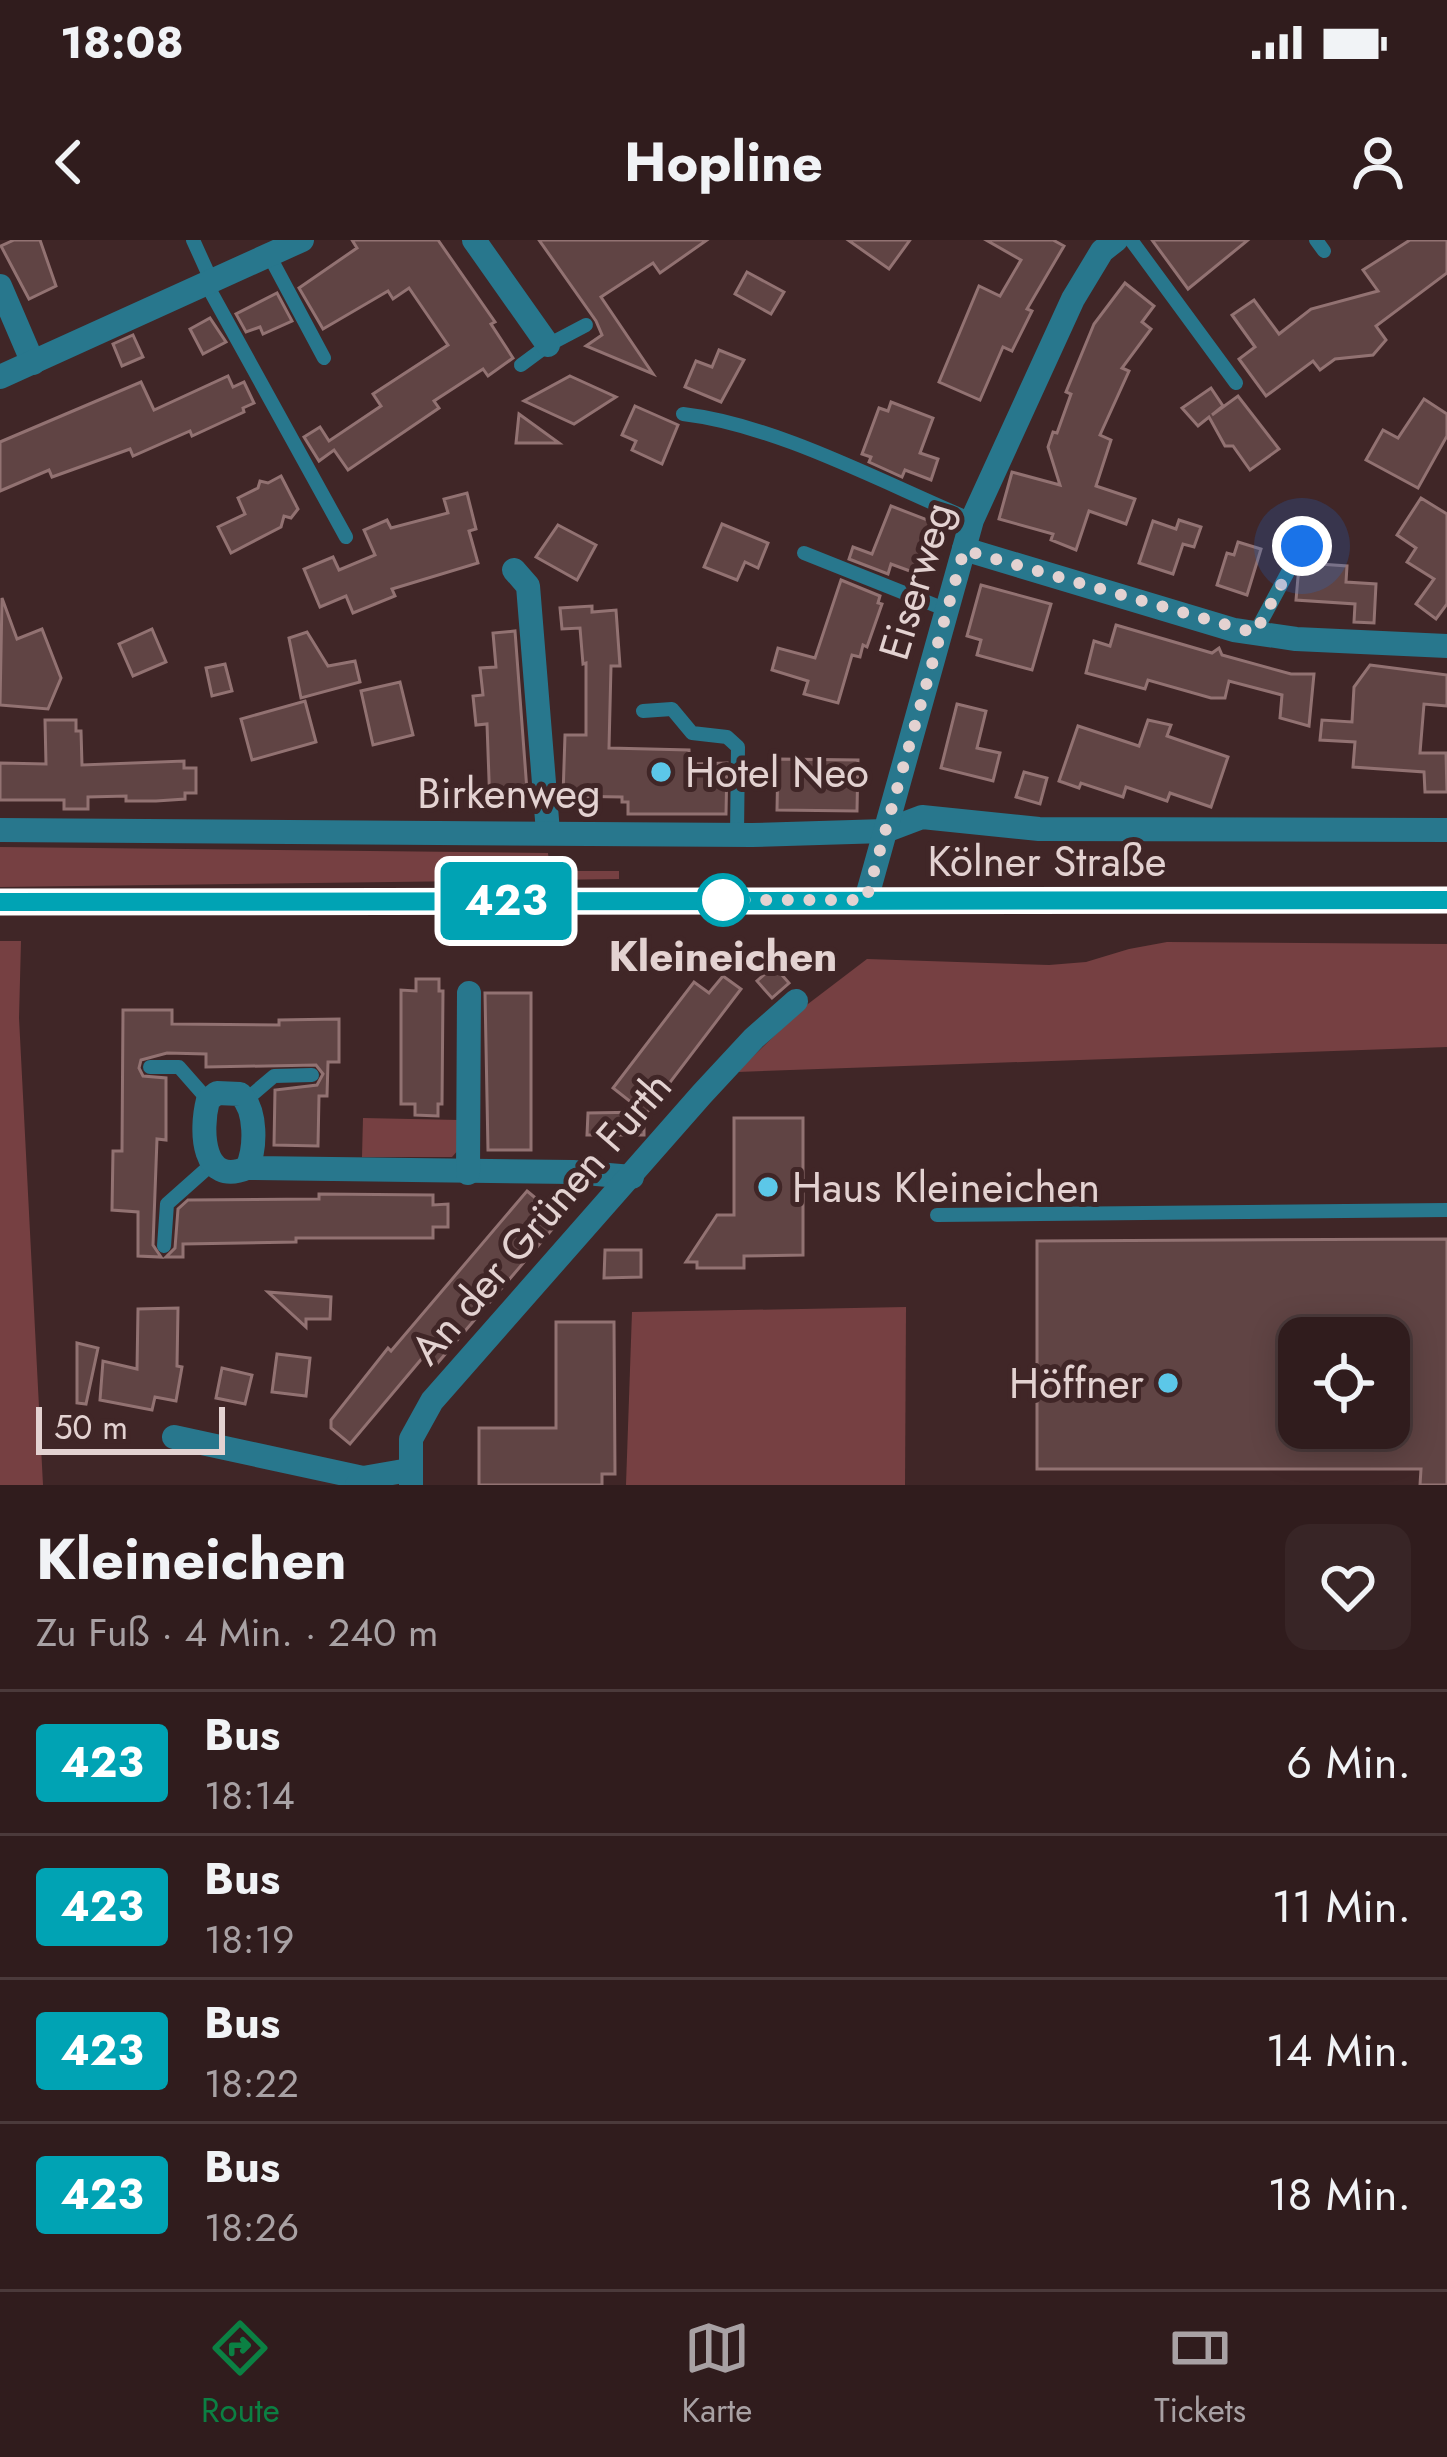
<!DOCTYPE html>
<html lang="de">
<head>
<meta charset="utf-8">
<style>
  :root { --surface:#301c1d; --page:#382526; --text:#f1f3f6; --muted:#a8a1a4; --line:#4b3a3b; --accent:#0b8043 }
  body { margin:0; font-family:Jost,sans-serif; background:var(--page); color:var(--text); height:100vh; display:flex; flex-direction:column; font-size:45px; white-space:nowrap }
  * { box-sizing:border-box; margin:0 }
  p { font-size:39px; color:var(--muted) }
  .icon { flex:none; width:66px; height:66px; fill:none; stroke:currentColor; stroke-width:2; stroke-linecap:round; stroke-linejoin:round }
  .map { position:relative; height:1245px; overflow:hidden }
  .drawer { display:flex; flex-direction:column; background:var(--surface); flex:1 }
  .drawer>* { flex:none }
  .badge { padding:0 24px; border-radius:9px; font-size:42px; line-height:78px }
  .buttons { position:absolute; left:1278px; top:1077px; display:grid; gap:24px }
  .buttons a { display:grid; place-items:center; width:132px; height:132px; border-radius:24px; background:var(--surface); box-shadow:0 6px 30px #0003,0 0 0 3px var(--line); font-size:60px }
  .scale { position:absolute; left:36px; bottom:30px; width:189px; box-sizing:border-box; padding-left:12px; border:6px solid #e3d2d1; border-top:0; font-size:33px; line-height:42px; white-space:nowrap; color:#e3d2d1; -webkit-text-stroke:9px #402627; paint-order:stroke }
  .you { position:absolute; width:60px; height:60px; margin:-30px; border:9px solid #fff; border-radius:50%; background:#1a73e8; box-shadow:0 0 0 18px #1a73e833 }
  .map>.badge { position:absolute; translate:-50% -50%; box-shadow:0 0 0 6px #fff }
  .round { display:grid; place-items:center; flex:none; width:126px; height:126px; border-radius:24px; background:var(--page) }
  .headline { display:flex; align-items:center; justify-content:space-between; height:204px; padding:0 36px }
  h1 { font-size:57px; font-weight:700; line-height:90px }
  ul { padding:0; list-style:none }
  li { display:flex; align-items:center; gap:36px; height:144px; padding:0 36px; border-top:3px solid var(--line) }
  li div { flex:1 }
  li b { display:block; font-size:45px }
  li em { font-style:normal }
  li .badge { min-width:132px; font-weight:700; text-align:center }
  .status { display:flex; justify-content:space-between; align-items:center; height:84px; padding:0 60px; background:var(--surface); direction:ltr }
  .status svg { height:33px; fill:currentColor }
  header { display:flex; justify-content:space-between; align-items:center; height:156px; padding:0 36px; background:var(--surface); font-size:54px; font-weight:700 }
  .tabs { display:flex; justify-content:space-around; align-items:center; height:168px; border-top:3px solid var(--line); background:var(--surface); font-size:33px; color:var(--muted) }
  .tabs a { display:grid; justify-items:center; gap:6px }
  .tabs .selected { color:var(--accent) }
  .map>svg:first-child { display:block }
</style>
</head>
<body>
<div class="status"><b>18:08</b><svg viewBox="0 0 49 12"><path d="M0 12V9h3v3zM5 12V6h3v6zM10 12V3h3v9zM15 12V0h3v12zM26 1h20v11H26zM47 4h2v5h-2z"/></svg></div>
<header><svg class="icon" aria-label="back" viewBox="0 0 24 24"><path d="M15 5l-7 7 7 7"/></svg>Hopline<svg class="icon" aria-label="person" viewBox="0 0 24 24"><circle cx="12" cy="8" r="4"/><path d="M4 21q1-7 8-7t8 7"/></svg></header>
<div class="map">
<svg width="1447" height="1245" viewBox="0 0 1447 1245">
  <rect width="100%" height="100%" fill="#402627"/>
  <!-- green -->
  <g fill="#764042">
    <path d="M0,607L548,613L550,631H619V639L0,647Z"/>
    <path d="M0,701H21L19,778L43,1245H0Z"/>
    <path d="M1167,702L1447,704V807L737,832L804,767L867,719L1049,725L1086,722L1129,709Z"/>
    <path d="M363,878L459,880V909L452,917H362Z"/>
    <path d="M906,1067L905,1245H626L632,1072Z"/>
  </g>
  <!-- building -->
  <g fill="#604444" stroke="#927272" stroke-width="3" fill-rule="evenodd">
    <path d="M14,0H40L56,46L29,59L1,6Z"/>
    <path d="M352,0H438L495,82L491,84L513,118L488,136L483,129L434,161L439,168L348,230L334,210L319,221L304,197L320,187L329,201L381,166L373,154L448,105L409,48L393,59L388,51L323,89L299,48L357,8Z"/>
    <path d="M539,0H707L660,33L653,23L601,57L653,134L586,106L602,95L596,81Z"/>
    <path d="M848,0H910L889,29Z"/>
    <path d="M986,0H1053L1064,6L1027,69L1032,71L1012,111L1003,107L980,160L939,142L979,46L1000,56L1021,20Z"/>
    <path d="M1152,0H1248L1188,49Z"/>
    <path d="M1410,0H1447V33L1376,86L1386,100L1373,115L1335,119L1320,130L1313,121L1266,156L1239,119L1255,107L1232,75L1254,60L1279,94L1311,69L1378,51L1363,30Z"/>
    <path d="M747,32L784,52L771,74L735,54Z"/>
    <path d="M1125,43L1154,66L1142,82L1151,89L1122,128L1129,131L1100,195L1111,200L1096,246L1135,259L1126,284L1089,271L1076,310L1051,300L1053,294L999,279L1012,232L1060,245L1048,207L1053,192L1057,193L1071,154L1066,152L1094,84Z"/>
    <path d="M277,53L292,81L263,94L260,87L246,92L236,74Z"/>
    <path d="M210,78L226,102L203,114L190,89Z"/>
    <path d="M133,95L143,117L122,126L113,104Z"/>
    <path d="M719,110L744,120L721,162L685,147L696,121L712,127Z"/>
    <path d="M228,136L233,147L244,142L254,163L243,168L244,172L192,196L190,191L133,216L130,209L52,237L49,230L0,251V202L141,142L154,170Z"/>
    <path d="M570,136L616,157L574,184L524,161Z"/>
    <path d="M1211,148L1223,166L1212,175L1238,156L1279,209L1250,230L1233,206H1225L1209,177L1198,186L1182,168Z"/>
    <path d="M1424,159L1447,174V196L1418,248L1366,220L1383,190L1398,198Z"/>
    <path d="M891,162L933,178L920,213L938,219L931,240L905,230L902,237L869,222L871,217L862,214L879,168L888,171Z"/>
    <path d="M635,166L678,185L662,224L632,210L636,201L622,195Z"/>
    <path d="M519,174L559,203H516Z"/>
    <path d="M281,236L298,269L291,278L284,276L281,287L231,313L218,287L245,274L238,258L258,248L260,241L268,243Z"/>
    <path d="M467,253L476,289L469,291L478,323L392,349L395,356L353,373L346,356L320,367L304,329L333,317L339,330L375,315L364,290L387,280L391,288L448,273L444,259Z"/>
    <path d="M1421,258L1447,274V364L1436,379L1416,364L1434,339L1407,322L1416,308L1397,295Z"/>
    <path d="M891,266L938,284L918,334L891,324L888,334L849,319L853,307L872,314Z"/>
    <path d="M1179,280L1201,287L1194,307L1183,304L1173,334L1139,323L1153,281L1176,289Z"/>
    <path d="M722,284L768,303L758,328L745,322L737,340L704,327Z"/>
    <path d="M558,285L596,305L577,340L536,317Z"/>
    <path d="M1238,302L1261,309L1247,355L1217,345L1227,313L1234,315Z"/>
    <path d="M1305,323L1347,326L1346,342L1376,344L1374,383L1354,382L1355,364L1296,360L1298,337Z"/>
    <path d="M841,340L880,356L878,363L882,364L867,407L863,405L860,417L852,415L838,463L804,454L808,441L772,430L778,408L815,418Z"/>
    <path d="M981,345L1051,364L1032,430L977,415L981,400L967,396Z"/>
    <path d="M2,358L17,399L42,389L61,438L48,469L0,465Z"/>
    <path d="M592,366V372L616,370L620,426H611L609,508L689,510L690,524L727,523L726,574H628V562H622V557L563,556L565,495H586V423L583,424L580,388L562,389L560,368Z"/>
    <path d="M1116,385L1212,413L1219,408L1222,415L1291,434H1314L1309,486L1280,478L1282,455L1229,441L1225,458H1211L1148,440L1145,449L1086,433L1094,401L1110,406Z"/>
    <path d="M152,389L166,422L133,436L119,404Z"/>
    <path d="M515,391L528,564L490,567L487,484L476,485L473,456L483,455L480,428L496,427L493,393Z"/>
    <path d="M307,392L328,426L355,421L360,442L301,458L289,398Z"/>
    <path d="M225,424L232,451L212,456L206,428Z"/>
    <path d="M1370,425L1447,435V466L1424,464L1420,513H1446L1447,552H1425L1424,532L1353,527L1355,502L1320,500L1322,480L1352,482L1354,447Z"/>
    <path d="M400,442L413,495L373,505L361,451Z"/>
    <path d="M305,461L316,502L252,520L241,479Z"/>
    <path d="M957,464L986,471L977,508L1000,513L993,541L941,528Z"/>
    <path d="M45,480H76V491H81L82,525L184,521V528H196V553H185V559L156,561H126V556L88,557V569H64V560H0V523L46,524Z"/>
    <path d="M1148,480L1171,485L1167,496L1228,517L1211,567L1170,553L1167,561L1126,547L1123,557L1081,543L1079,548L1059,541L1078,486L1139,506Z"/>
    <path d="M778,519L858,520L857,571L777,570Z"/>
    <path d="M1024,532L1047,538L1040,564L1016,557Z"/>
    <path d="M774,726L789,743L772,758L757,741Z"/>
    <path d="M723,736L741,749L646,874L613,848L694,742L709,753Z"/>
    <path d="M416,739H439V751H443L442,864H438V876L415,875V864H401V750L416,751Z"/>
    <path d="M485,753H531V910H488Z"/>
    <path d="M123,770H172V784L279,785V780L339,779V822H328L327,856H319L318,906L274,905L275,850L317,845L323,834L316,825L206,827V814L167,813L141,820L139,828L143,836L166,838V900L157,899L153,1005L161,1017L138,1016V972L112,970L113,911H122Z"/>
    <path d="M644,872V895H587L588,873Z"/>
    <path d="M734,878H803V1015L744,1016V1028H697V1022H686L717,975H734Z"/>
    <path d="M527,951L561,979L435,1126L424,1116L350,1204L331,1188V1180L388,1108L391,1111Z"/>
    <path d="M319,954L433,955V965L448,964V987H433V998H296V1002L183,1004V1017H166L175,1008L178,969L188,960L319,959Z"/>
    <path d="M1447,999V1245H1420L1421,1229H1037V1001ZM1299,1098H1389V1188H1299Z"/>
    <path d="M605,1010H641V1037L604,1038Z"/>
    <path d="M268,1052L331,1057L330,1079H306V1087Z"/>
    <path d="M178,1068L177,1126L182,1127L176,1161L155,1157L152,1170L100,1160L103,1121L137,1129L138,1069Z"/>
    <path d="M556,1082H614L615,1234H602V1245H479V1188H556Z"/>
    <path d="M77,1103L98,1108L86,1164L77,1163Z"/>
    <path d="M277,1114L310,1118L306,1156L272,1152Z"/>
    <path d="M222,1128L252,1135L245,1164L216,1158Z"/>
  </g>
  <g fill="none" stroke-linecap="round" stroke-linejoin="round">
    <!-- service -->
    <g stroke="#28778d" stroke-width="14">
      <path d="M193,0L212,42"/>
      <path d="M1131,0L1236,143"/>
      <path d="M1316,0L1324,11"/>
      <path d="M270,17L324,118"/>
      <path d="M207,45L346,297"/>
      <path d="M521,125L548,105L586,85"/>
      <path d="M683,174C777,185 883,243 972,280"/>
      <path d="M804,313L947,370"/>
      <path d="M1255,393L1302,306"/>
      <path d="M643,471L672,469L692,493L727,497L738,507L737,595"/>
      <path d="M150,827H179L208,860"/>
      <path d="M247,859L274,836L312,835"/>
      <path d="M937,975L1447,970"/>
      <path d="M164,1006L167,964L212,924"/>
    </g>
    <!-- minor -->
    <g stroke="#28778d" stroke-width="24">
      <path d="M474,0L548,105"/>
      <path d="M0,46L33,123"/>
      <path d="M0,137L302,0"/>
      <path d="M964,309L1234,390L1296,399L1447,406"/>
      <path d="M514,330L528,346L548,592"/>
      <path d="M0,590L752,595L885,591L922,577L1039,589L1447,590"/>
      <path d="M866,660L972,280L1073,59L1102,11L1116,0"/>
      <path d="M247,928C256,908 257,870 240,854L217,853L208,860C200,891 202,947 247,928L573,932L632,937"/>
      <path d="M468,933L469,753"/>
      <path d="M174,1197L363,1238"/>
      <path d="M357,1245L363,1238L409,1230"/>
      <path d="M411,1245V1199L432,1161L702,854L754,798L796,761"/>
    </g>
    <!-- secondary -->
    <path stroke="#399cb9" stroke-width="24" d="M0,662L1447,660"/>
  </g>
  <g fill="none" stroke-linecap="round" stroke-linejoin="round">
    <!-- line casing -->
    <g stroke="#fff" stroke-width="27">
      <path id="line" d="M0,662L1447,660"/>
    </g>
    <!-- line -->
    <use href="#line" stroke="#00a3b4" stroke-width="18"/>
    <!-- walk -->
    <path stroke="#e3d2d1" stroke-width="12" stroke-dasharray="0 21.6" d="M723,660H866L964,310L1255,393L1302,306"/>
  </g>
  <!-- markers -->
  <g fill="#5cc7e8" stroke="#402627" stroke-width="4.5">
    <circle cx="661" cy="532" r="12"/>
    <circle cx="768" cy="947" r="12"/>
    <circle cx="1168" cy="1143" r="12"/>
  </g>
  <circle fill="#fff" stroke="#00a3b4" stroke-width="6" cx="723" cy="660" r="24"/>
  <g text-anchor="middle" dominant-baseline="central" stroke-width="10" stroke-linejoin="round" paint-order="stroke">
    <!-- street labels -->
    <g font-size="42" fill="#e3d2d1" stroke="#402627">
      <text transform="translate(916 341) rotate(-73)">Eiserweg</text>
      <text x="509" y="553">Birkenweg</text>
      <text x="1047" y="621">Kölner Straße</text>
      <text transform="translate(541 978) rotate(-49)">An der Grünen Furth</text>
    </g>
    <!-- poi labels -->
    <g font-size="42" fill="#e3d2d1" stroke="#402627" text-anchor="start">
      <text x="685" y="532">Hotel Neo</text>
      <text x="792" y="947">Haus Kleineichen</text>
      <text x="1144" y="1143" text-anchor="end">Höffner</text>
    </g>
    <!-- stop labels -->
    <g font-size="42" font-weight="bold" fill="#e3d2d1" stroke="#402627">
      <text x="723" y="716">Kleineichen</text>
    </g>
  </g>
</svg>
<div class="buttons">
<a><svg class="icon" aria-label="locate" viewBox="0 0 24 24"><circle cx="12" cy="12" r="6"/><path d="M12 2v4M12 18v4M2 12h4M18 12h4"/></svg></a>
</div>
<div class="scale">50 m</div>
<div class="you" style="left:1302px;top:306px"></div>
<b class="badge" style="left:506px;top:661px;background:#00a3b4;color:#fff">423</b>
</div>
<section class="drawer">
<div class="headline"><div><h1>Kleineichen</h1><p>Zu Fuß · 4 Min. · 240 m</p></div><a class="round"><svg class="icon" aria-label="heart" viewBox="0 0 24 24"><path d="M12 20l-8-8c-3-5 5-10 8-4 3-6 11-1 8 4z"/></svg></a></div>
<ul>
<li><span class="badge" style="background:#00a3b4;color:#fff">423</span><div><b>Bus</b><p>18:14</p></div><em>6 Min.</em></li>
<li><span class="badge" style="background:#00a3b4;color:#fff">423</span><div><b>Bus</b><p>18:19</p></div><em>11 Min.</em></li>
<li><span class="badge" style="background:#00a3b4;color:#fff">423</span><div><b>Bus</b><p>18:22</p></div><em>14 Min.</em></li>
<li><span class="badge" style="background:#00a3b4;color:#fff">423</span><div><b>Bus</b><p>18:26</p></div><em>18 Min.</em></li>
</ul>
</section>
<nav class="tabs">
<a class="selected"><svg class="icon" aria-label="directions" viewBox="0 0 24 24"><path d="M12 3l9 9-9 9-9-9zM9 14v-3h6M13 9l2 2-2 2"/></svg>Route</a>
<a><svg class="icon" aria-label="map" viewBox="0 0 24 24"><path d="M3 6l6-2 6 2 6-2v14l-6 2-6-2-6 2zM9 4v14M15 6v14"/></svg>Karte</a>
<a><svg class="icon" aria-label="tickets" viewBox="0 0 24 24"><path d="M3 7h18v10H3zM15 7v10"/></svg>Tickets</a>
</nav>
</body>
</html>
